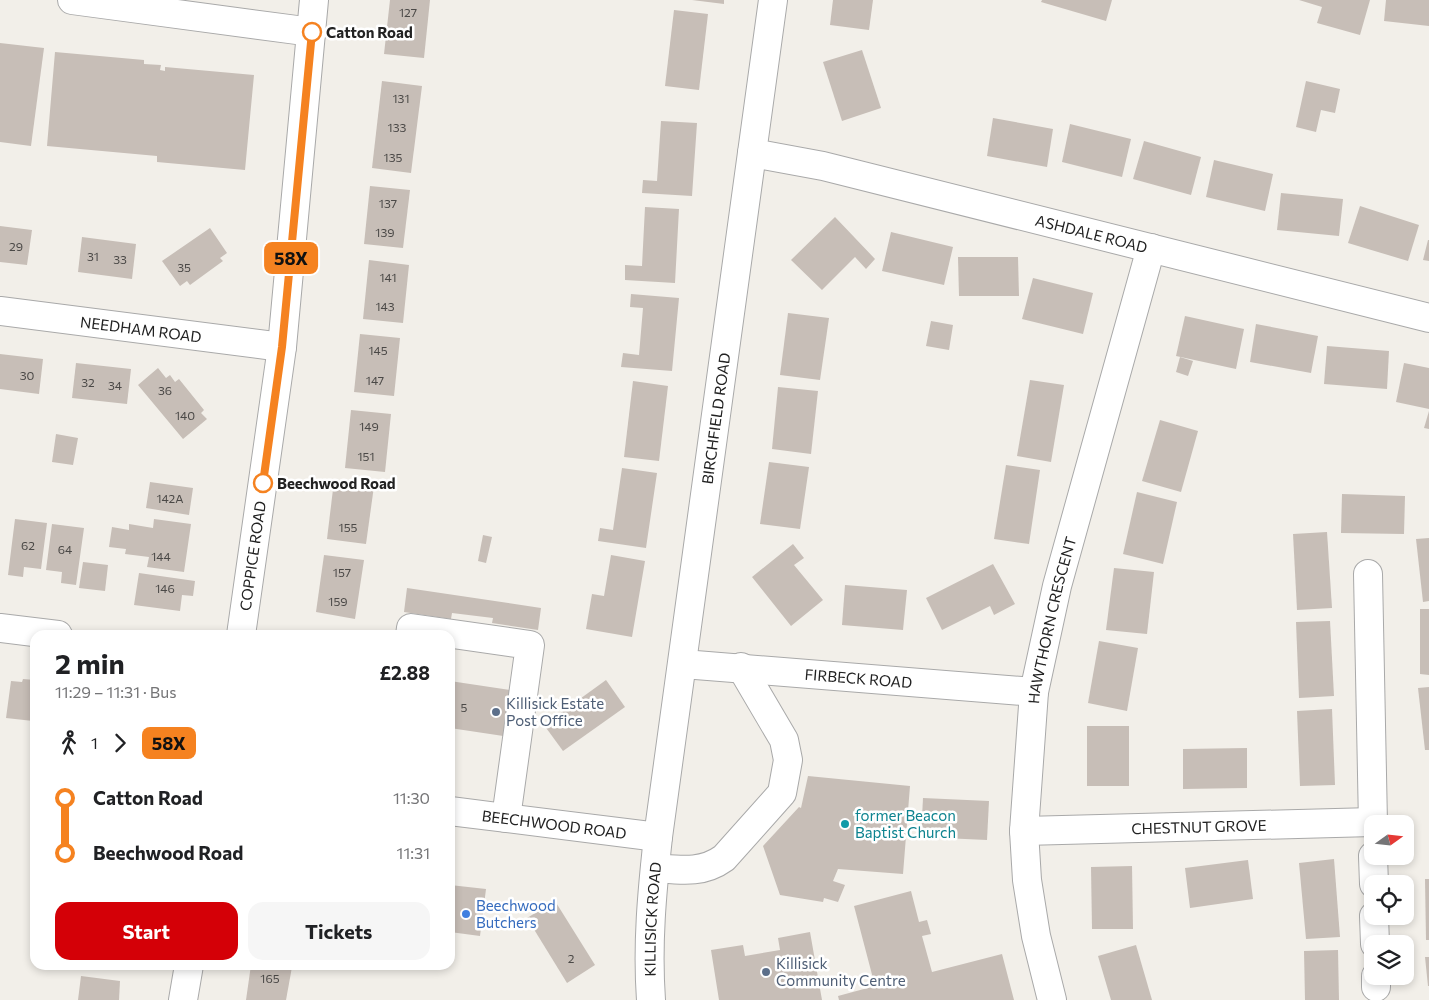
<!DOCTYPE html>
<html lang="en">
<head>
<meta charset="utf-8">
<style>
  :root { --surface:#fff; --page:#f6f6f6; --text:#202124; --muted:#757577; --accent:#d40007 }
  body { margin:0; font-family:Commissioner,sans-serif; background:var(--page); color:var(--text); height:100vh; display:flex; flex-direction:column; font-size:19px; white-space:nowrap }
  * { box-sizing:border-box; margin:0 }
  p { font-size:16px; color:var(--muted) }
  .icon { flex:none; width:28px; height:28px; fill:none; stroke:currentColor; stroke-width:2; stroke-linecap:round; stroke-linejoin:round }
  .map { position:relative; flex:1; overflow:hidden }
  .side { position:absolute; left:30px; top:630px; width:425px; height:340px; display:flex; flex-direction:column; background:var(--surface); border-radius:15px; box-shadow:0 2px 8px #0003 }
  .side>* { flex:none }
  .badge { padding:0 10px; border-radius:8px; font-size:18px; line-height:32px }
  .needle { width:32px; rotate:75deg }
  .fabs { position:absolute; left:1364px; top:815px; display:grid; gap:10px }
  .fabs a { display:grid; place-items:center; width:50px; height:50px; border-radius:10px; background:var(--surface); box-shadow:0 2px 8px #0003; font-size:25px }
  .map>.badge { position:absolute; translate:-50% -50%; box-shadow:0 0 0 2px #fff }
  .legs { display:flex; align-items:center; gap:8px; height:55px; padding:0 25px; font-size:16px }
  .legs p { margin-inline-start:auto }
  .overview { display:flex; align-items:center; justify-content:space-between; height:85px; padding:0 25px }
  h1 { font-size:28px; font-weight:700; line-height:38px }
  .action { display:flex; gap:10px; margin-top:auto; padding:10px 25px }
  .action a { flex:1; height:58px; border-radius:15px; background:var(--accent); color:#fff; font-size:20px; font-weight:700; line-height:58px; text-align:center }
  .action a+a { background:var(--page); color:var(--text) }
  ul { padding:0 25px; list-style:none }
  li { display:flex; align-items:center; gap:18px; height:55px; font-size:19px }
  li i { display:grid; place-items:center; width:8px; height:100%; margin:0 6px; background:currentColor }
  li i::after { content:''; width:12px; height:12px; margin:-6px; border:4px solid; border-radius:50%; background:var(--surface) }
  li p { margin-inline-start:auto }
  li:first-child i { background:linear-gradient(#0000 50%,currentColor 0) }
  li:last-child i { background:linear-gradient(currentColor 50%,#0000 0) }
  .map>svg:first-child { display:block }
</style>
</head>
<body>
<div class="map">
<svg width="1429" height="1000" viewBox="0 0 1429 1000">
  <rect width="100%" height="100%" fill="#f2efe9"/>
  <!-- building -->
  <g fill="#c7beb7">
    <path d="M390,0H430L424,58L384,54Z"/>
    <path d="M692,0H724V4Z"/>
    <path d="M833,0H873L869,30L830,25Z"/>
    <path d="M1042,0H1112L1106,21L1041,2Z"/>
    <path d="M1299,0H1370L1360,35L1317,23L1322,7Z"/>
    <path d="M1386,0H1429V26L1384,21Z"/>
    <path d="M674,10L708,14L699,90L665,86Z"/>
    <path d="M0,43L44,48L31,146L0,142Z"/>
    <path d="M862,50L881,108L842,121L823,62Z"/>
    <path d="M55,52L144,60V64L161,65L160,70L165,71V67L254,75L245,170L157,162V156L47,146Z"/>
    <path d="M382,81L422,86L411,173L372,168Z"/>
    <path d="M1306,81L1340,89L1335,113L1321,110L1316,132L1296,127Z"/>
    <path d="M993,118L1053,129L1047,167L987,156Z"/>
    <path d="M661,121L697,123L692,196L642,193L643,180L657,181Z"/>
    <path d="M1070,124L1131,139L1122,177L1062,162Z"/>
    <path d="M1144,141L1201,157L1191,195L1133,179Z"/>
    <path d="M1214,160L1273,174L1265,211L1206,197Z"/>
    <path d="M370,186L410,190L403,248L364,244Z"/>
    <path d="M1281,193L1343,199L1339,236L1277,230Z"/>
    <path d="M1360,206L1419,225L1408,261L1348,243Z"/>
    <path d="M645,207L679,209L675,283L625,280V265L642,266Z"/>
    <path d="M835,217L875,259L866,269L855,257L822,290L791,260Z"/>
    <path d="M0,226L32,230L27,265L0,262Z"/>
    <path d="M210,228L227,253L220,258L223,261L190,285L187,281L180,286L162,261Z"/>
    <path d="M891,232L953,247L944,285L882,271Z"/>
    <path d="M82,237L136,244L132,279L78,272Z"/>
    <path d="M1428,240H1429V261L1423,260Z"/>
    <path d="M958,257H1018L1019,296H959Z"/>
    <path d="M369,260L409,265L403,323L363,319Z"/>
    <path d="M1033,278L1093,293L1083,334L1022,319Z"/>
    <path d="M631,294L679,298L672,371L621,367L623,353L639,355L643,308L630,307Z"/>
    <path d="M788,313L829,318L820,380L780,375Z"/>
    <path d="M1185,316L1244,329L1236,369L1176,356Z"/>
    <path d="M931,321L953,325L949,350L926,346Z"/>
    <path d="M1256,324L1318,336L1311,373L1250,362Z"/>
    <path d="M360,334L400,338L394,396L354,392Z"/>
    <path d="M1327,346L1389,351L1387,389L1324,384Z"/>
    <path d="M0,354L43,359L39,394L0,389Z"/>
    <path d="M1180,357L1193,361L1188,376L1176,372Z"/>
    <path d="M76,363L131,369L127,404L72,398Z"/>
    <path d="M1404,363L1429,368V409L1396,402Z"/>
    <path d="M158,368L166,378L170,375L175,382L179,379L204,410L201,413L207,419L183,439L138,385Z"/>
    <path d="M1030,380L1064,385L1051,462L1017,456Z"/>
    <path d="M633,381L668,386L659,461L624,457Z"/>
    <path d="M778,387L818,391L811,454L772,449Z"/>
    <path d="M351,410L391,414L385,472L345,468Z"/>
    <path d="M1429,411V429L1424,428Z"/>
    <path d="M1160,420L1198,431L1181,492L1142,481Z"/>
    <path d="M56,434L78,438L73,465L52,462Z"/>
    <path d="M769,462L809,467L800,529L760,524Z"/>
    <path d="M1006,465L1040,470L1029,544L994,539Z"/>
    <path d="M622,468L657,473L646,548L598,541L600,528L613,530Z"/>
    <path d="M334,481L374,486L366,544L327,539Z"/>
    <path d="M150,482L193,488L189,515L146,508Z"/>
    <path d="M1137,492L1177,502L1163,564L1123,554Z"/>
    <path d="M1342,494L1405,496L1404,534L1341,533Z"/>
    <path d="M15,519L47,523L41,569L24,567L23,577L8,575Z"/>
    <path d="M154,519L191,524L184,572L147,567L149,557L125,554L126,549L109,547L112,527L129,530V524L153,528Z"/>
    <path d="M52,524L84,528L76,585L61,583L62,572L46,570Z"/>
    <path d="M1327,532L1332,608L1297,610L1293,534Z"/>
    <path d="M483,535L492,537L486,563L478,561Z"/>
    <path d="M1429,538V601L1423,602L1416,539Z"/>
    <path d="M793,544L804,558L794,565L823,600L791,626L752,577Z"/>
    <path d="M324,555L364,560L355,619L316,612Z"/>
    <path d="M611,555L645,561L632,637L586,629L592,594L604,596Z"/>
    <path d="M83,562L108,565L105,591L79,588Z"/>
    <path d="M993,564L1015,604L994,615L990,606L942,630L926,598Z"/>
    <path d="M1114,568L1154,572L1147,634L1106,630Z"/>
    <path d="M139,573L195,581L193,596L182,595L180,611L134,605Z"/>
    <path d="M845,585L907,590L903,630L842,625Z"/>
    <path d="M407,588L541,608L538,630L492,623L493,618L452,613L451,619L404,612Z"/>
    <path d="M1420,609H1429V675L1420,674Z"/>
    <path d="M1330,621L1334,696L1299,698L1296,622Z"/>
    <path d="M1099,641L1138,648L1127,711L1088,703Z"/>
    <path d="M23,679L35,680L33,721L6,718L11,681L22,682Z"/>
    <path d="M606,680L625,707L563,751L544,725Z"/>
    <path d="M450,681L517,691L510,737L450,728Z"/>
    <path d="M1429,687V750H1425L1418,688Z"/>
    <path d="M1332,709L1335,785L1300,786L1297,711Z"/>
    <rect x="1087" y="726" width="42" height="60"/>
    <path d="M1247,748V788L1183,789V749Z"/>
    <path d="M808,776L910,786L903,874L838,869L833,881L845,885L838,902L824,898L823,902L780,895L763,846L799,807L801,808Z"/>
    <path d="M923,798L989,801L987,840L921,837Z"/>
    <path d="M1334,859L1340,937L1306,939L1299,863Z"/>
    <path d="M1248,860L1253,899L1190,908L1185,868Z"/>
    <path d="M1132,866L1133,929H1092L1091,867Z"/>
    <path d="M1425,879H1429V940H1426Z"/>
    <path d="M450,885L486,889L480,936L450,932Z"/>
    <path d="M911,891L919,922L927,920L931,934L922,936L932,972L1002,954L1014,1000H839L838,996L875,986L854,906Z"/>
    <path d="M555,901L595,965L567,983L527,918Z"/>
    <path d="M810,932L822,1000H719L711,950L743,945L745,956L780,950L778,938Z"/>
    <path d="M1136,945L1152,1000H1111L1098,956Z"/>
    <path d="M1338,950L1339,1000H1305L1304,951Z"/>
    <path d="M1425,957H1429V986H1428Z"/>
    <path d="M105,965H122V968Z"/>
    <path d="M251,965L292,967L286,1000H246Z"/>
    <path d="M81,976L120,981L119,1000H78Z"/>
  </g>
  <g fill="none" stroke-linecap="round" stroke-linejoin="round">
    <!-- minor casing -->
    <g stroke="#a9a9a9" stroke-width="30">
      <g id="minor">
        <path d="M72,0L312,32"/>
        <path id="s1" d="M752,153L823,166L1429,318"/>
        <path id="s2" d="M0,311L282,347"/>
        <path d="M1368,574L1373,824"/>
        <path d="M0,628L58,635"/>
        <path id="s3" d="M241,635L282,347L314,0"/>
        <path d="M410,635L411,628L530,645L506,818"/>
        <path id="s4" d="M683,664L1034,692"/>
        <path id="s5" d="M450,811L658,837"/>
        <path id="s6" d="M1024,831L1373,822"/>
        <path d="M1373,856L1374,884"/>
        <path d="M655,868C680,870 702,874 724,858L782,793L788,760L784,740L741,667"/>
        <path d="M1374,916L1375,944"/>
        <path d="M1376,976V987"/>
        <path d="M183,1000L189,965"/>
        <path id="s7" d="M651,1000C647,945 652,892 658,837L773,0"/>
        <path id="s8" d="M1052,1000L1036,936L1027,880L1024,831L1034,692L1057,586L1151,248"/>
      </g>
    </g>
    <!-- minor -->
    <use href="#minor" stroke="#fff" stroke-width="28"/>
  </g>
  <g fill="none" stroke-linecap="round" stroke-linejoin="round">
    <!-- line-1 casing -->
    <g stroke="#fff" stroke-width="11">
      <path id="line-1" d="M263,483L282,347L312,32"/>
    </g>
    <!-- line-1 -->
    <use href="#line-1" stroke="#f58220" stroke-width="8"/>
  </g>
  <!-- markers -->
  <g fill="#fff" stroke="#f58220" stroke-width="2.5">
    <circle cx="312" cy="32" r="9"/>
    <circle cx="263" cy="483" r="9"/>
  </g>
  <g fill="#5c6f8a" stroke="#fff" stroke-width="2">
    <circle cx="496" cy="712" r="5"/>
    <circle cx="766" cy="972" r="5"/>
  </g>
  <circle fill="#0f9aa8" stroke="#fff" stroke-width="2" cx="845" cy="824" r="5"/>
  <circle fill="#3f7fe0" stroke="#fff" stroke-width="2" cx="466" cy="914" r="5"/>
  <g text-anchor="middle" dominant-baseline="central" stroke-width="5" stroke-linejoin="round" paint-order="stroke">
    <!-- number labels -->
    <g font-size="12" fill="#4b4947">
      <text x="408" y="12">127</text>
      <text x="401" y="98">131</text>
      <text x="397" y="127">133</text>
      <text x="393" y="157">135</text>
      <text x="388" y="203">137</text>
      <text x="385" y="232">139</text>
      <text x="16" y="246">29</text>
      <text x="93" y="256">31</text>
      <text x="120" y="259">33</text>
      <text x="184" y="267">35</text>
      <text x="388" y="277">141</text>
      <text x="385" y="306">143</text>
      <text x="378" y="350">145</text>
      <text x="27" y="375">30</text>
      <text x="375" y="380">147</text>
      <text x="88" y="382">32</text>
      <text x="115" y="385">34</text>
      <text x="165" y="390">36</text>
      <text x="185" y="415">140</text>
      <text x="369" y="426">149</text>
      <text x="366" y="456">151</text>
      <text x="170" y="498">142A</text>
      <text x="348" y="527">155</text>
      <text x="28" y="545">62</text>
      <text x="65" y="549">64</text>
      <text x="161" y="556">144</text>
      <text x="342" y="572">157</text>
      <text x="165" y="588">146</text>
      <text x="338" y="601">159</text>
      <text x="464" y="707">5</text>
      <text x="571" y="958">2</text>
      <text x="270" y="978">165</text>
    </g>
    <!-- stop labels -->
    <g font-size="15" font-weight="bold" fill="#222" stroke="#fff" text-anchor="start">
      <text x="326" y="32">Catton Road</text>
      <text x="277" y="483">Beechwood Road</text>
    </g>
    <!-- street labels -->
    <g font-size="15" fill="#222" stroke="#fff">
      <text stroke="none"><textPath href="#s1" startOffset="349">ASHDALE ROAD</textPath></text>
      <text stroke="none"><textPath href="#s2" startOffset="142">NEEDHAM ROAD</textPath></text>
      <text stroke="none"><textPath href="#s7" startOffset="586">BIRCHFIELD ROAD</textPath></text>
      <text stroke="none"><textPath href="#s3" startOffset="80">COPPICE ROAD</textPath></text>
      <text stroke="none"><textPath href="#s8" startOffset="385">HAWTHORN CRESCENT</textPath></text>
      <text stroke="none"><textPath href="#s4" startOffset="176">FIRBECK ROAD</textPath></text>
      <text stroke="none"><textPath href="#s5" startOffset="105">BEECHWOOD ROAD</textPath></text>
      <text stroke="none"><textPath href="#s6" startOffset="175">CHESTNUT GROVE</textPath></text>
      <text stroke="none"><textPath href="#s7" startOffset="81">KILLISICK ROAD</textPath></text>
    </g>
    <!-- service labels -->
    <g font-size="15" fill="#4e5e75" stroke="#fff" text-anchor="start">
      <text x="506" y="703">Killisick Estate<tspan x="506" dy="17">Post Office</tspan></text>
      <text x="776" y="963">Killisick<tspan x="776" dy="17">Community Centre</tspan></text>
    </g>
    <!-- culture labels -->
    <g font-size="15" fill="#0d838f" stroke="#fff" text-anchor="start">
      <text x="855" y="815">former Beacon<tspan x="855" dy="17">Baptist Church</tspan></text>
    </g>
    <!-- shop labels -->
    <g font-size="15" fill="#366cbe" stroke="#fff" text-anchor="start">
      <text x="476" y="905">Beechwood<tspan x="476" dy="17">Butchers</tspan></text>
    </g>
  </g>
</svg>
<div class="fabs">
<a><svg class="needle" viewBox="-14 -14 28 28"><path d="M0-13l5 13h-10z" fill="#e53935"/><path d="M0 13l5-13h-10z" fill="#757577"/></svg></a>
<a><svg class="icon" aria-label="locate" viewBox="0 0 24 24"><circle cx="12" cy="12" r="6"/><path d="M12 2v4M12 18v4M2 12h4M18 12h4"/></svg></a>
<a><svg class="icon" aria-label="layers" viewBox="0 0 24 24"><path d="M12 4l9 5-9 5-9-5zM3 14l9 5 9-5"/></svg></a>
</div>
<b class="badge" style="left:291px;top:258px;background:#f58220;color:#111">58X</b>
<section class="side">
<div class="overview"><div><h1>2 min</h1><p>11:29 – 11:31 · Bus</p></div><b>£2.88</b></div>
<div class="legs"><svg class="icon" aria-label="walk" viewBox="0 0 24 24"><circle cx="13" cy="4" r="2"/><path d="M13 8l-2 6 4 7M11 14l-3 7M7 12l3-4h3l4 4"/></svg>1<svg class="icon" aria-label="forward" viewBox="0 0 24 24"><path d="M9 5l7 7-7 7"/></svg><b class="badge" style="background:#f58220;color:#111">58X</b></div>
<ul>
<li><i style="color:#f58220"></i><b>Catton Road</b><p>11:30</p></li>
<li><i style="color:#f58220"></i><b>Beechwood Road</b><p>11:31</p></li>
</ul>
<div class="action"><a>Start</a><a>Tickets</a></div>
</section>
</div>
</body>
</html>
